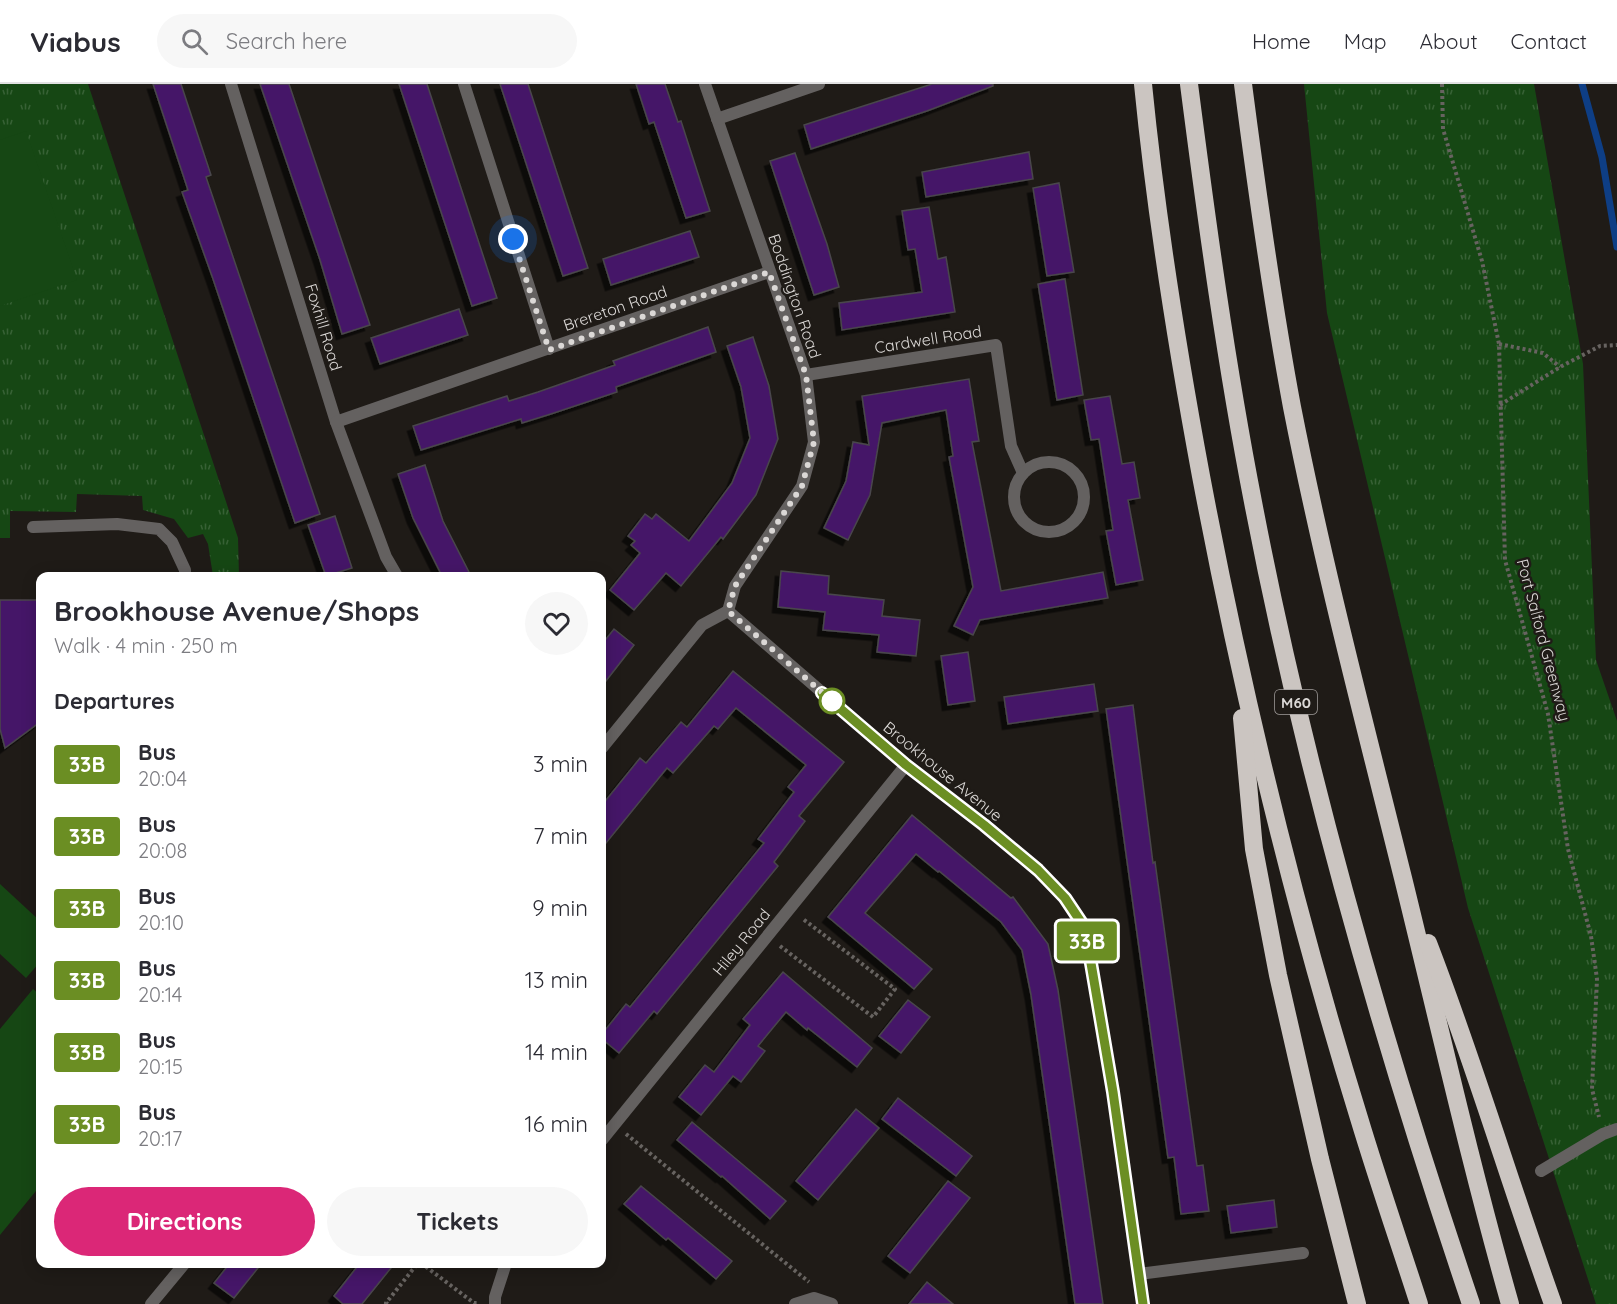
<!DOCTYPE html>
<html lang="en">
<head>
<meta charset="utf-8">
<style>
  :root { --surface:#fff; --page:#f7f7f7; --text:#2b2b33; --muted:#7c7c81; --line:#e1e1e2; --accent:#db2777 }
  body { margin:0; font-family:Quicksand,sans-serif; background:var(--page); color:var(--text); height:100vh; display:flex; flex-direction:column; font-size:22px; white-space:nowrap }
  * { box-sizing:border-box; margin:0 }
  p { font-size:20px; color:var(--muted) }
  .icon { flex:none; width:33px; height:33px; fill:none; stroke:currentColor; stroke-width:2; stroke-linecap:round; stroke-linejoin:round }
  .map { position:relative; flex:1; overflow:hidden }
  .panel { position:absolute; left:36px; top:488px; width:570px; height:696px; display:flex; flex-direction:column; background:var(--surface); border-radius:12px; box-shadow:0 3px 15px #0003 }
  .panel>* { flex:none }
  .badge { padding:0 12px; border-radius:4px; font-size:21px; line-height:39px }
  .you { position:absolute; width:30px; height:30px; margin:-15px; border:4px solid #fff; border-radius:50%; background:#1a73e8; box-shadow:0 0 0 9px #1a73e833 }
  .map>.badge { position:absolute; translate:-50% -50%; box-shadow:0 0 0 3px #fff }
  h2 { padding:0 18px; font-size:22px; line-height:54px }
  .round { display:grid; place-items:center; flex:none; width:63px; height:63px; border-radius:32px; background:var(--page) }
  .headline { display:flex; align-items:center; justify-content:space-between; height:102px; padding:0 18px }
  h1 { font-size:28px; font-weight:700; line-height:45px }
  .cta { display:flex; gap:12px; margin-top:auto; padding:12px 18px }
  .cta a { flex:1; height:69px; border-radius:36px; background:var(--accent); color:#fff; font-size:24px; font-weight:700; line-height:69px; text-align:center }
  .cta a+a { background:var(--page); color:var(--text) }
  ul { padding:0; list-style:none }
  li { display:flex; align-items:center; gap:18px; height:72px; padding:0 18px }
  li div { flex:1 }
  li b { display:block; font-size:22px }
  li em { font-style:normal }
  li .badge { min-width:66px; font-weight:700; text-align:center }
  header { display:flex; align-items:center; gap:36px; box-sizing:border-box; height:84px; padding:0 30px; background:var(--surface); border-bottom:2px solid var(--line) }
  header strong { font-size:28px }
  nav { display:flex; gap:33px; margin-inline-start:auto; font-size:21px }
  .search { width:420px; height:54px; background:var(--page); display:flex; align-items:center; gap:15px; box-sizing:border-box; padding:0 21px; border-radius:33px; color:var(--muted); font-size:22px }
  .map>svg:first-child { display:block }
</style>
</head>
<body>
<header>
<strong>Viabus</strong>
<div class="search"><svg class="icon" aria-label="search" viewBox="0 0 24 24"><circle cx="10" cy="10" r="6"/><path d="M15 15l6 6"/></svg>Search here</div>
<nav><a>Home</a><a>Map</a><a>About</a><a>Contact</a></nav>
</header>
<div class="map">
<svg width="1617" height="1220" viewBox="0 0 1617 1220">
  <defs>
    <pattern id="grass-tufts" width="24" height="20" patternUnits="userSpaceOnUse" patternTransform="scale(1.5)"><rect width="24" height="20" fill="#164714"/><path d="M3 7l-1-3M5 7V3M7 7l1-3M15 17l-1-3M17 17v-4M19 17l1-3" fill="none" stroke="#376135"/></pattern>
    <filter id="shadow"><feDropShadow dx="-5.5" dy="5.5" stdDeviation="0" flood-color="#0009"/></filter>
  </defs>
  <rect width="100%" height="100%" fill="#1f1b17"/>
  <!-- grass -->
  <g fill="url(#grass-tufts)">
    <path d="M0,0H88L238,454L239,492H213L208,460L203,450L188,454L174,435L143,426L142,412L77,410L76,428L10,427V454H0Z"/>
    <path d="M1304,0H1534L1583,280L1596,576L1617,637V1220H1596L1468,824L1327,229Z"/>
  </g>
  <!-- pitch -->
  <g fill="#164714">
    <path d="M26,47L77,196L0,222V56Z"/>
    <path d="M0,800L40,837V878L26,894L0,870Z"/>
    <path d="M33,905L40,911V1102L0,1151V945Z"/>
  </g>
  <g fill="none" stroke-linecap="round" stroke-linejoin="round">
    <!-- stream -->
    <path stroke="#0e3e85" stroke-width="7" d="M1582,0L1602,73L1617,163"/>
  </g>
  <!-- building -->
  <g fill="#451967" stroke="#49464b" stroke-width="1.5" filter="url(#shadow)">
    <path d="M153,0H181L211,91L206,93L320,430L295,439L213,195L182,108L188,106Z"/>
    <path d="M260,0H289L370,241L342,250L320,176Z"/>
    <path d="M399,0H427L497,214L472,222Z"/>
    <path d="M500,0H528L588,184L563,192Z"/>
    <path d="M636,0H665L678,38L681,37L710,127L686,134L654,38L649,40Z"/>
    <path d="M932,0H993V2L927,27L811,65L804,41Z"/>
    <path d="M1029,68L1033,95L926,113L922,88Z"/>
    <path d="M795,69L827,160L839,203L814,211L770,77Z"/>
    <path d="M1059,99L1074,188L1047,192L1033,104Z"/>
    <path d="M929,123L938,175L946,173L955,228L842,246L839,219L922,208L915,165L908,166L902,127Z"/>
    <path d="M690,147L699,173L611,201L603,175Z"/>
    <path d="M1065,195L1083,311L1057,316L1038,200Z"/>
    <path d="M459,225L468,251L380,280L371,254Z"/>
    <path d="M708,243L716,268L616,303L617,308L551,330L522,339L521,335L421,366L413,342L507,312L509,317L538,308L615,281L613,277Z"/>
    <path d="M753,253L769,302L778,355L756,411L723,455L721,453L681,502L666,489L634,526L610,506L640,469L631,461L635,457L628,452L645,430L652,435L656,430L689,457L732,399L750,354L741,303L727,262Z"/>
    <path d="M969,295L979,357L972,358L1001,507L1103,488L1108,514L980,536L973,551L954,542L973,503L949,373L953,372L946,326L882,339L870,411L848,456L824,444L846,397L853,358L869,361L862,312Z"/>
    <path d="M1110,312L1122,380L1134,378L1140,414L1128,416L1143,496L1116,501L1106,447L1113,446L1099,355L1091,356L1084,316Z"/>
    <path d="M425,381L443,437L471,492H442L413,434L398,390Z"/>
    <path d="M335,432L352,484L326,492L308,441Z"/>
    <path d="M781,487L829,492L828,510L884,516L882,532L920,536L916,572L877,568L879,551L823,546L825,528L778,523Z"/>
    <path d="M0,516H40V638L5,664L0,645Z"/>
    <path d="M614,545L634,561L602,602V560Z"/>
    <path d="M968,568L975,617L948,621L941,572Z"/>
    <path d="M733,587L844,678L799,732L805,737L774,778L778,782L657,930L654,927L619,969L602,955V950L626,920L630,923L764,759L758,755L794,708L788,703L806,681L736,624L718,645L714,642L673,689L667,684L602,764V721L640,674L646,679L681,638L687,643Z"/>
    <path d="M1094,600L1098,627L1008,640L1004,613Z"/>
    <path d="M1133,621L1153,779L1155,778L1197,1082L1203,1081L1209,1127L1181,1130L1174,1073L1168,1074L1106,625Z"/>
    <path d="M912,731L1011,814L1013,813L1048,860L1058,906L1103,1220H1075L1031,911L1022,866L1001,838L939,787L938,788L916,770L865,829L932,885L914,905L828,833Z"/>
    <path d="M783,888L872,964L857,983L808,944L807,946L786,928L758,962L765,967L741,998L733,992L701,1031L679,1013L705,981L714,988L750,941L743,935Z"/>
    <path d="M908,916L930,933L901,969L879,952Z"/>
    <path d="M898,1014L972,1072L956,1092L882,1035Z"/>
    <path d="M856,1025L879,1044L818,1116L796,1097Z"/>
    <path d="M692,1038L786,1117L770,1135L722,1092L721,1093L677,1056Z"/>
    <path d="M948,1097L970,1114L910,1189L888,1172Z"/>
    <path d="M641,1102L732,1177L716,1195L668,1154L666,1156L624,1120Z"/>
    <path d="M1274,1116L1277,1143L1231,1149L1227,1122Z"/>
    <path d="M230,1179H262L234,1214L214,1199Z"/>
    <path d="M360,1179H395L362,1220H343L334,1212Z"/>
    <path d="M927,1198L953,1220H909Z"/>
  </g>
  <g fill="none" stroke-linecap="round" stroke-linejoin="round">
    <!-- path -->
    <g stroke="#676360" stroke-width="4" stroke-dasharray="3 3" stroke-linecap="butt">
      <path d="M1442,0L1443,45L1482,177L1499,260L1505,476L1548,630L1568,765L1591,852L1597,895L1592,1005L1599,1033"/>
      <path d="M1499,260L1543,269L1560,283"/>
      <path d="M1500,321L1560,283L1600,262L1617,261"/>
      <path d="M780,862L873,933L895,905L803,835"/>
      <path d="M626,1050L809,1198"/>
      <path d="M421,1179L474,1219H479"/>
      <path d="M388,1220L386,1219L418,1179"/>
    </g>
    <!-- service -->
    <g stroke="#646160" stroke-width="12">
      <path d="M33,443L117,440L159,445L172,458L185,486V492"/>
      <path d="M1541,1087L1603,1050L1617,1045"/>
    </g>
    <!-- minor -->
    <g stroke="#646160" stroke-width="12">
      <path d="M231,0L336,338L386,473L397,492"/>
      <path d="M464,0L549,265"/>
      <path d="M705,0L806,291L814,358L802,402L735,502L728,527"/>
      <path d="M717,35L819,0"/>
      <path d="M806,291L996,261L1011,362L1023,389"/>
      <path d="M336,338L769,188"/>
      <circle cx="1049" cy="413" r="35"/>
      <path d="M728,527L906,681L984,741L1038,786L1065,814L1085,844L1113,1008L1143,1220"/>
      <path d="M602,664L702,541L728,527"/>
      <path d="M602,1056L906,681"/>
      <path d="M1139,1190L1303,1169"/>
      <path d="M151,1220L185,1179"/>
      <path d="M495,1220V1213L506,1179"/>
      <path d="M795,1220L814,1214L832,1220"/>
    </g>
    <!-- motorway -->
    <g stroke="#cbc5c1" stroke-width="18">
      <path d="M1143,0C1156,132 1177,263 1201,392C1242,609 1294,824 1359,1034C1378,1097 1399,1158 1419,1220"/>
      <path d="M1189,0C1207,140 1226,279 1253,418C1305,690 1382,957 1471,1220"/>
      <path d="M1243,0C1257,108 1272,216 1292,323C1323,481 1364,637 1403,794C1438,936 1470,1079 1510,1220"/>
      <path d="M1242,634L1254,765L1278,891L1320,1075L1357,1220"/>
      <path d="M1428,859C1474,978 1510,1100 1553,1220"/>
    </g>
  </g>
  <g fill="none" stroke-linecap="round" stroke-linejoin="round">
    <!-- line casing -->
    <g stroke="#fff" stroke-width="14">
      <path id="line" d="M822,609L906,681L984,741L1038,786L1065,814L1085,844L1113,1008L1143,1220"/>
    </g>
    <!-- line -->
    <use href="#line" stroke="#6b8e23" stroke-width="9"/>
    <!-- walk -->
    <path stroke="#dbd8d6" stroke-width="6" stroke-dasharray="0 10.8" d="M513,155L549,266L769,188L806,291L814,358L802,402L735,502L728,527L839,623L832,617"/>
  </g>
  <!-- markers -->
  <circle fill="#fff" stroke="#6b8e23" stroke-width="3" cx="832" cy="617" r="12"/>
  <g text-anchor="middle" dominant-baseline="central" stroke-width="5" stroke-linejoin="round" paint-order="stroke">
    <!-- shield labels -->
    <rect fill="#1f1b17" stroke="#a39f9d" stroke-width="1.5" x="1275" y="606" width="42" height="24" rx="4.5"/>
    <g font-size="15" font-weight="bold" fill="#dbd8d6">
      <text x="1296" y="618">M60</text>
    </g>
    <!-- street labels -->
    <g font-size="16" fill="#dbd8d6" stroke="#1f1b17">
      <text transform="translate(795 212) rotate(71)">Boddington Road</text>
      <text transform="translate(615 224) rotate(-19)">Brereton Road</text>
      <text transform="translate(324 243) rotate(73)">Foxhill Road</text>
      <text transform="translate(928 255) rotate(-9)">Cardwell Road</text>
      <text transform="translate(1544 556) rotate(75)">Port Salford Greenway</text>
      <text transform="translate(943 687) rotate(39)">Brookhouse Avenue</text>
      <text transform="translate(741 858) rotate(-51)">Hiley Road</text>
    </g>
  </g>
</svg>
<div class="you" style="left:513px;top:155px"></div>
<b class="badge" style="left:1087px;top:857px;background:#6b8e23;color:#fff">33B</b>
<section class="panel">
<div class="headline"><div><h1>Brookhouse Avenue/Shops</h1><p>Walk · 4 min · 250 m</p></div><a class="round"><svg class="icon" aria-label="heart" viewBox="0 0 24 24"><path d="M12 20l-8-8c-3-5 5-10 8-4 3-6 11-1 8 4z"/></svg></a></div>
<h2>Departures</h2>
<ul>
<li><span class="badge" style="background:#6b8e23;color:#fff">33B</span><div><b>Bus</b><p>20:04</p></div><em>3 min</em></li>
<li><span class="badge" style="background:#6b8e23;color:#fff">33B</span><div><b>Bus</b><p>20:08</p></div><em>7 min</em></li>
<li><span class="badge" style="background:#6b8e23;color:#fff">33B</span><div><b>Bus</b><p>20:10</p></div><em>9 min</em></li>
<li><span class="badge" style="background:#6b8e23;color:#fff">33B</span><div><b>Bus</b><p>20:14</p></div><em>13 min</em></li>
<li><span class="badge" style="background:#6b8e23;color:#fff">33B</span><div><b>Bus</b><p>20:15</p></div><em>14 min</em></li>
<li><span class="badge" style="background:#6b8e23;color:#fff">33B</span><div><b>Bus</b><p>20:17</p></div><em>16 min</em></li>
</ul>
<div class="cta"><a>Directions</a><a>Tickets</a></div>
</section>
</div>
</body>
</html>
